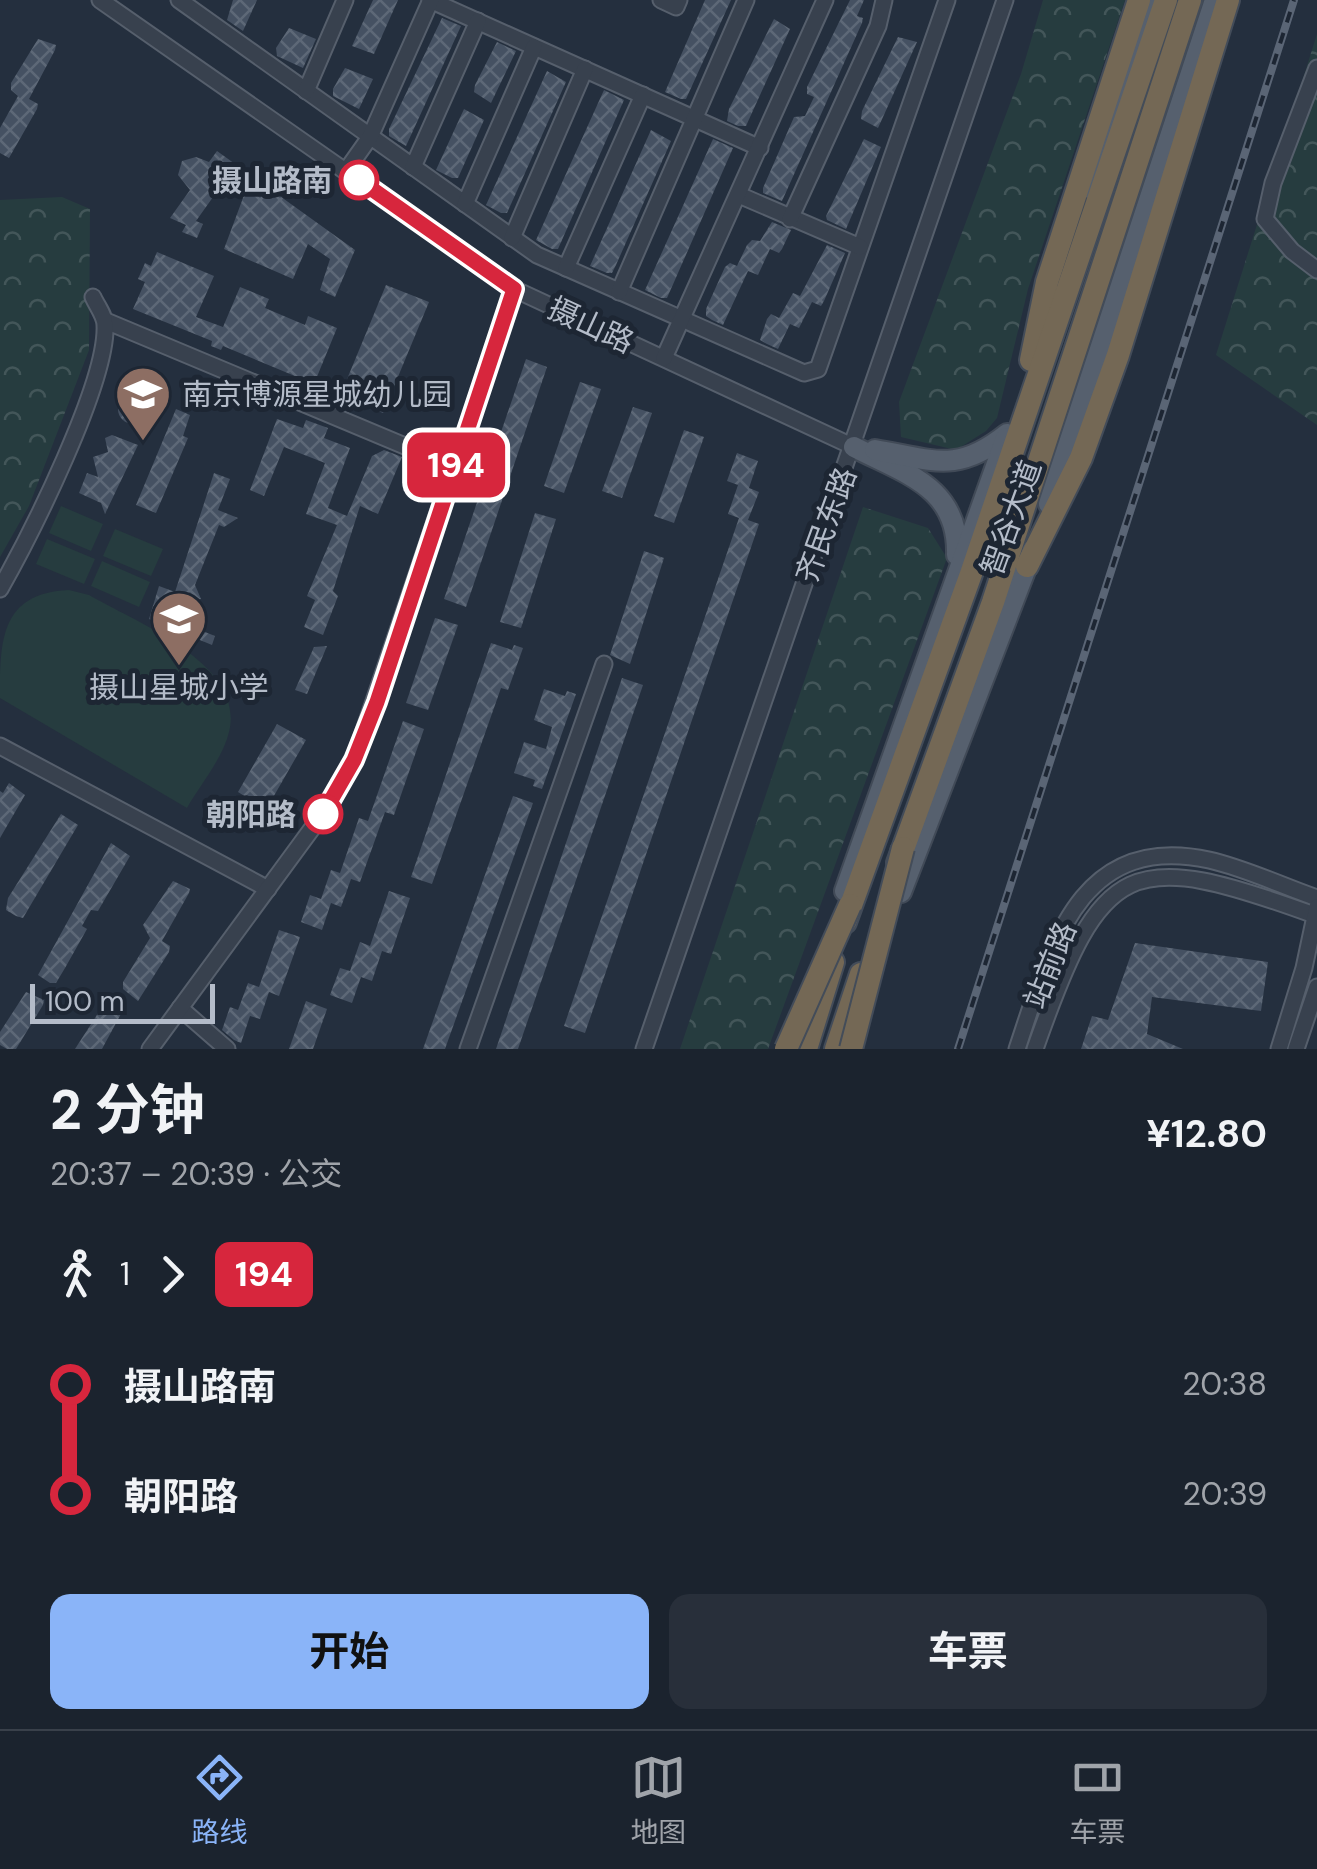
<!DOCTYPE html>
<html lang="zh">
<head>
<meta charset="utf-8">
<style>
  :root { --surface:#1b232e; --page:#282f3a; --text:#f1f3f6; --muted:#a0a4aa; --line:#39404a; --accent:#8ab4f8 }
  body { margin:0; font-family:"DM Sans","Noto Sans SC",sans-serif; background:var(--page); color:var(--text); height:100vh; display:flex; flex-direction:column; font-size:38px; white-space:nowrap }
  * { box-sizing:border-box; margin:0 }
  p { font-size:32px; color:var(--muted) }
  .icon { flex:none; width:55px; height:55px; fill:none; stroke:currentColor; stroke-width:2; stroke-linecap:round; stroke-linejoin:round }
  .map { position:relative; height:1049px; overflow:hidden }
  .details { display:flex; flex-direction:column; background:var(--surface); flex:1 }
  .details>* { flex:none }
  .badge { padding:0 20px; border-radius:15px; font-size:35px; line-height:65px }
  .scale { position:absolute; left:30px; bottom:25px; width:185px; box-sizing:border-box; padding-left:10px; border:5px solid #b4bcc9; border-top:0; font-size:28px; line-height:35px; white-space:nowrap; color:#b4bcc9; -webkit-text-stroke:8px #1d2633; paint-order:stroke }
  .map>.badge { position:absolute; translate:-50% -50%; box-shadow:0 0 0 5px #fff }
  .legs { display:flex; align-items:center; gap:15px; height:110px; padding:0 50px; font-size:32px }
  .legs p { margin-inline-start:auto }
  .head { display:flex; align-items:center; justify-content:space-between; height:170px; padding:0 50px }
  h1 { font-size:55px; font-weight:700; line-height:75px }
  .action { display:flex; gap:20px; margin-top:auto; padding:20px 50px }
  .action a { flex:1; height:115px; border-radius:20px; background:var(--accent); color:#111; font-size:40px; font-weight:700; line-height:115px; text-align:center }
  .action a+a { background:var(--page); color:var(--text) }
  ul { padding:0 50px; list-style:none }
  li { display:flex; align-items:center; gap:35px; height:110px; font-size:38px }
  li i { display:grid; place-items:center; width:15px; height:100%; margin:0 12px; background:currentColor }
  li i::after { content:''; width:25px; height:25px; margin:-12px; border:8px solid; border-radius:50%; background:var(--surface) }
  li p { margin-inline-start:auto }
  li:first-child i { background:linear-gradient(#0000 50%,currentColor 0) }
  li:last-child i { background:linear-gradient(currentColor 50%,#0000 0) }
  .tab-bar { display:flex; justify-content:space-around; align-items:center; height:140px; border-top:2px solid var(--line); background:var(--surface); font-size:28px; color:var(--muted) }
  .tab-bar a { display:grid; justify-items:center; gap:5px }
  .tab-bar .selected { color:var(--accent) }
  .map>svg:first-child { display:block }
</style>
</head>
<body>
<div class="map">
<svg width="1317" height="1049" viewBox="0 0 1317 1049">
  <defs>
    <pattern id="forest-crowns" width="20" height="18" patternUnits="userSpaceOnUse" patternTransform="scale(2.5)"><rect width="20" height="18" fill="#263c3f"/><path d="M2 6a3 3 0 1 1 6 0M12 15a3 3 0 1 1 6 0" fill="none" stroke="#435659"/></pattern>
    <pattern id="building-cross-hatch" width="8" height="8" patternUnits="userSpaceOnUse" patternTransform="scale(2.5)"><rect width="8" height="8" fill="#455162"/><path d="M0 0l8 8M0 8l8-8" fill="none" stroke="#5d6877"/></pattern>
  </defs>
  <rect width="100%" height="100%" fill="#242f3e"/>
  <!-- forest -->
  <g fill="url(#forest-crowns)">
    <path d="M1043,0H1125L1028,289L997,418L986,431L956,450L901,437L899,402L1021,74Z"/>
    <path d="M1317,34V425L1216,355Z"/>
    <path d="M62,197L90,209L89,350L29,506L0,557V200Z"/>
    <path d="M863,507L928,528L947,558L768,1049H680Z"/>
  </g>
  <!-- pitch -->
  <g fill="#263c3f">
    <path d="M61,506L103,524L91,551L49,533Z"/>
    <path d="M115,529L163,549L151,576L103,556Z"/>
    <path d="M47,539L95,559L84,584L36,564Z"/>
    <path d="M102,561L150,582L139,607L91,586Z"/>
    <path d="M69,590L89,595C137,623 246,664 229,732C223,758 200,785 187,808L0,698C0,641 0,593 69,590Z"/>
  </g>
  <!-- building -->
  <g fill="url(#building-cross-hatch)">
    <path d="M233,0H257L243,31L227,20Z"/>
    <path d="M373,0H398L374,54L352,46Z"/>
    <path d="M705,0H731L686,99H681L665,92Z"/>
    <path d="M850,0H864L857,16L863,18L862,23L782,201L763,193V188L794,117L805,116L814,97L807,94V87Z"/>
    <path d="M442,18L461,26L406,146L389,136V129Z"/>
    <path d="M774,19L790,29L746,126H738L727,121L729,109Z"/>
    <path d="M289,28L316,39L303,68L277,56L276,48Z"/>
    <path d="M898,37L917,42L878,128L861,119L862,111Z"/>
    <path d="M38,39L56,45L55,50L29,99L38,104L37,109L9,158L0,153V128L18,96L11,90V83Z"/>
    <path d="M497,42L516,51L491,103L474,92L475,85Z"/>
    <path d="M345,68L373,79L359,109L333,96V89Z"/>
    <path d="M547,71L566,82L507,213H501L486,205Z"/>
    <path d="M604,90L624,100L558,249H552L536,240Z"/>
    <path d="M464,109L484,120L458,178H452L436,170Z"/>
    <path d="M651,130L671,141L616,265L612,273H607L590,266Z"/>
    <path d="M713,139L733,148L667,298H661L645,290Z"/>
    <path d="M864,139L881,147L846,229L827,220L826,216Z"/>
    <path d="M217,151L355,250L335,297L320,290L330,259L308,244L293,279L224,249L243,198L223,183L196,221L203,224L197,238L182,232L186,225L170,218L190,190L178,175L182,161L196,157L209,162Z"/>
    <path d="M772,222L791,230L782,249L779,253L770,249L758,275L748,271L723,325L712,320L706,316V309L725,267L730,263L737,266L747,245L752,240L760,241Z"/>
    <path d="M827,245L845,253L824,301L821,306L812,302L799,328L790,324L778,349L767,344L760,340L767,319L771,314L779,318L793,293L800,296Z"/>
    <path d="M157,252L214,276L196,317L223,327L240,287L269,299L265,308L305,325L308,316L337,328L314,384L223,346L221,350L211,346L212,341L133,309L145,282L138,279L145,263L151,266Z"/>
    <path d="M386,285L429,302L383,413L340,396Z"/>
    <path d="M526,359L547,367L466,607L444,599Z"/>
    <path d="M580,382L601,389L564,493L544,486Z"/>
    <circle cx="133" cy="409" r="15"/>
    <path d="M633,407L652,413L622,498L602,491Z"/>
    <path d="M176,409L190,415L183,436L188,438L156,513L136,505Z"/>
    <path d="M277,419L303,428L306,420L328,428L324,438L350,448L328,508L347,516L372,456L384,450L402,457L378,514L360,506L333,591L338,596L323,635L304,627L315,600L307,596L337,525L306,514L325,463L284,447L264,496L250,490Z"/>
    <path d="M684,430L704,437L674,523L654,516Z"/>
    <path d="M112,435L138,445L105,514L101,503L79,493L87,473L98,477L93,457L108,452L105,438Z"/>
    <path d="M737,453L758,461L749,488L759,492L748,520L759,524L585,1033L564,1026L739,518L728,514L738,485L727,481Z"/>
    <path d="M214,473L230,479L218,510L238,518L224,527L219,525L195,585L201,599L188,601L180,622L215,636L212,645L149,619L159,586L175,592Z"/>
    <path d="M535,513L556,519L521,628L500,622Z"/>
    <path d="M644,551L664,558L630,664L610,655Z"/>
    <path d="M435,618L458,625L428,710L406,703Z"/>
    <path d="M491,643L512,650L514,645L523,648L508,690L501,688L432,884L411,877Z"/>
    <path d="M327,646L307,694L295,690L314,647Z"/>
    <path d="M622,678L643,685L518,1049H496Z"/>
    <path d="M544,689L565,696L567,691L576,694L542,789L533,786L535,780L514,773L524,742L546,749L552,727L534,720Z"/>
    <path d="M403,721L424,729L394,815L385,812L360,882L351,879L341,907L331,903L322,930L301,922L310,895L321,899L331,870L340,873L359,818L368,821Z"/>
    <path d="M277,724L306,740L267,808L259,804L255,811L242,804L246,797L238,792Z"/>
    <path d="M9,783L25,795L0,838V791L3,793Z"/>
    <path d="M513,796L533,803L445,1049H423Z"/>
    <path d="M61,814L78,825L23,918L16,916L6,910L8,898Z"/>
    <path d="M111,843L130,856L98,911L91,910L82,926L87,929L65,968L56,983H50L38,975Z"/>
    <path d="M173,881L190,889L189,893L162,941L170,946L169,952L138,1001L123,989V982L150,938L143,925Z"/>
    <path d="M389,891L410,898L391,954L382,951L372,981L361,977L352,1003L330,995L340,968L350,971L360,942L370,946Z"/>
    <path d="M279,930L300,937L279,996L269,992L260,1019L250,1016L241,1043L234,1040L222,1030L230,1007L238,1010L248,983L259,987Z"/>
    <path d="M1135,943L1268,962L1261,1011L1152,997L1147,1034L1183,1049H1081L1092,1016L1108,1020Z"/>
    <path d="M26,992L44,1000L43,1005L16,1049H7L0,1045V1032Z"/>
    <path d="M306,1001L327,1009L313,1049H289Z"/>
    <path d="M104,1004L122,1012L102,1049H75Z"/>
  </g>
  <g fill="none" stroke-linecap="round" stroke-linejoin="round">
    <!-- minor casing -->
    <g stroke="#565f6c" stroke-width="19">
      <g id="minor">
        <path d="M100,0L514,289L854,447"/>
        <path d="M179,0L537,255L804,373L818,369L947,0"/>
        <path d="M430,0L760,148"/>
        <path d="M661,0L676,7L679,0"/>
        <path d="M1317,68L1273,183L1265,219L1292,251L1317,270"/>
        <path d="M306,91L345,0"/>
        <path d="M413,167L478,21"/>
        <path d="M346,171L370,137L431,0"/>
        <path d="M739,195L860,247"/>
        <path d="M465,204L534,47"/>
        <path d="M790,219L878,26L884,0"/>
        <path d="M512,238L585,69"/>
        <path d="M566,268L643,95"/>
        <path d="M619,292L746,0"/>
        <path d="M106,321L455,467"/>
        <path d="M664,358L825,0"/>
        <path d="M0,589C30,536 108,382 105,325C105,316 97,306 93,297"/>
        <path d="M0,746L268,889"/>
        <path d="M180,1008L227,1049"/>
        <path d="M150,1049L330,804L354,760L514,289"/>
        <path d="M468,1049L604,664"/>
        <path d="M644,1049L1005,0"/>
        <path d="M1017,1049C1050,952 1076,831 1209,860C1245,868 1282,886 1317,898"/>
        <path d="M1035,1049C1102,858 1128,847 1317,916"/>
        <path d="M1279,1049L1304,968L1317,907"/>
        <path d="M1296,1049L1317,987"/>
      </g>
    </g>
    <!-- major casing -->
    <g stroke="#414a57" stroke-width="24">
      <g id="major">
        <path d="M1090,188L1153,0"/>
        <path d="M854,447C906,474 959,487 957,555"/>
        <path d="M875,450C934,460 957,474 1007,434"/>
        <path d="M1049,504L1215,0"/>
        <path d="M845,891L1006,438"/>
        <path d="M901,892L1033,550"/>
      </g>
    </g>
    <!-- highway casing -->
    <g stroke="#434c59" stroke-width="26">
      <g id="highway">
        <path d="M1031,360L1047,282L1139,0"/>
        <path d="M1027,566L1081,458L1118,355L1228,0"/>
        <path d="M898,863L993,602L1190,0"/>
        <path d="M845,922L971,574L1166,0"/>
        <path d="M806,1049L833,962"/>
        <path d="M836,1049L861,974"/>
      </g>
    </g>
    <!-- minor -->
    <use href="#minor" stroke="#38414e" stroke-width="15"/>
    <!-- major -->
    <use href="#major" stroke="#56606e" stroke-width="20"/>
    <!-- highway -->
    <use href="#highway" stroke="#746855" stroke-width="22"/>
    <!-- rail casing -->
    <g stroke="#5a6575" stroke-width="8">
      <path id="rail" d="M958,1049L1294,0"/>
    </g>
    <!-- rail -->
    <use href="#rail" stroke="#1d2633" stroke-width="4" stroke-dasharray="11" stroke-linecap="butt"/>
    <!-- highway-bridge casing -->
    <g stroke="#434c59" stroke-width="26" stroke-linecap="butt">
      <g id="highway-bridge">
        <path d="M786,1049L850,905"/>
        <path d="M851,1049L903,848"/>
      </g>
    </g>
    <!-- highway-bridge -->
    <use href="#highway-bridge" stroke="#746855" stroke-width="22"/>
  </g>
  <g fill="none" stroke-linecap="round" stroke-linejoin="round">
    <!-- line-1 casing -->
    <g stroke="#fff" stroke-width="22">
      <path id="line-1" d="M323,814L354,760L377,702L514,289L359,180"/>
    </g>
    <!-- line-1 -->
    <use href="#line-1" stroke="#d7263d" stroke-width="15"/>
  </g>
  <!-- icons -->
  <defs>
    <g id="school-pin" transform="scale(2.875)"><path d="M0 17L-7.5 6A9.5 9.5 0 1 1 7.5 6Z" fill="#8d6e63" stroke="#1d2633"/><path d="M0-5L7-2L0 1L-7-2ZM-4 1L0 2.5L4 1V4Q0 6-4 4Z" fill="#fff"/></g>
  </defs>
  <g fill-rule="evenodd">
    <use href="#school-pin" x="143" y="394"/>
    <use href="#school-pin" x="179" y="619"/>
  </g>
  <!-- markers -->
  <g fill="#fff" stroke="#d7263d" stroke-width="5">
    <circle cx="359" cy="180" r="18"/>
    <circle cx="323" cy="814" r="18"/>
  </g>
  <g text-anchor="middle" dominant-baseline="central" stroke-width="10" stroke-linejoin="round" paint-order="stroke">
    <!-- stop labels -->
    <g font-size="30" font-weight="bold" fill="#b4bcc9" stroke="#1d2633" text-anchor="end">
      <text x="332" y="180">摄山路南</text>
      <text x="296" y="814">朝阳路</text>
    </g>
    <!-- street labels -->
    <g font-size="30" fill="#b4bcc9" stroke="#1d2633">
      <text transform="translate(591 325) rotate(25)">摄山路</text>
      <text transform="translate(1011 518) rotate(-70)">智谷大道</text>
      <text transform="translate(826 525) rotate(-70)">齐民东路</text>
      <text transform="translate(1050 965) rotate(-68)">站前路</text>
    </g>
    <!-- poi labels -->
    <g font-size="30" fill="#b4bcc9" stroke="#1d2633" text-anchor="start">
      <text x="182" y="394">南京博源星城幼儿园</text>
      <text x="179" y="687" text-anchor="middle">摄山星城小学</text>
    </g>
  </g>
</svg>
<div class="scale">100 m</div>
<b class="badge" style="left:456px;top:465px;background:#d7263d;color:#fff">194</b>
</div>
<section class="details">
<div class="head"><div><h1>2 分钟</h1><p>20:37 – 20:39 · 公交</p></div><b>¥12.80</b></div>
<div class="legs"><svg class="icon" aria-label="walk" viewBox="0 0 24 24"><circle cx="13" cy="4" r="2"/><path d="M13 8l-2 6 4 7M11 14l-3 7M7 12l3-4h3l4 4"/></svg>1<svg class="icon" aria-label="forward" viewBox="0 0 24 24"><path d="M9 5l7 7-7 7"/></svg><b class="badge" style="background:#d7263d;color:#fff">194</b></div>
<ul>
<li><i style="color:#d7263d"></i><b>摄山路南</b><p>20:38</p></li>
<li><i style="color:#d7263d"></i><b>朝阳路</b><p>20:39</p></li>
</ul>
<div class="action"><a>开始</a><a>车票</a></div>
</section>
<nav class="tab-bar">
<a class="selected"><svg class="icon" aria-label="directions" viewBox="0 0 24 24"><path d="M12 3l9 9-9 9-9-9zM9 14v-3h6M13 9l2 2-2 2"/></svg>路线</a>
<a><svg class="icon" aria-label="map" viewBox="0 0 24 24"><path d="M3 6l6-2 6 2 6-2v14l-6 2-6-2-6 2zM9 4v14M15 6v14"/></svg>地图</a>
<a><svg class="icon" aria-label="tickets" viewBox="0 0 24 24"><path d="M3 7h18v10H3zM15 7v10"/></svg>车票</a>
</nav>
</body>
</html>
